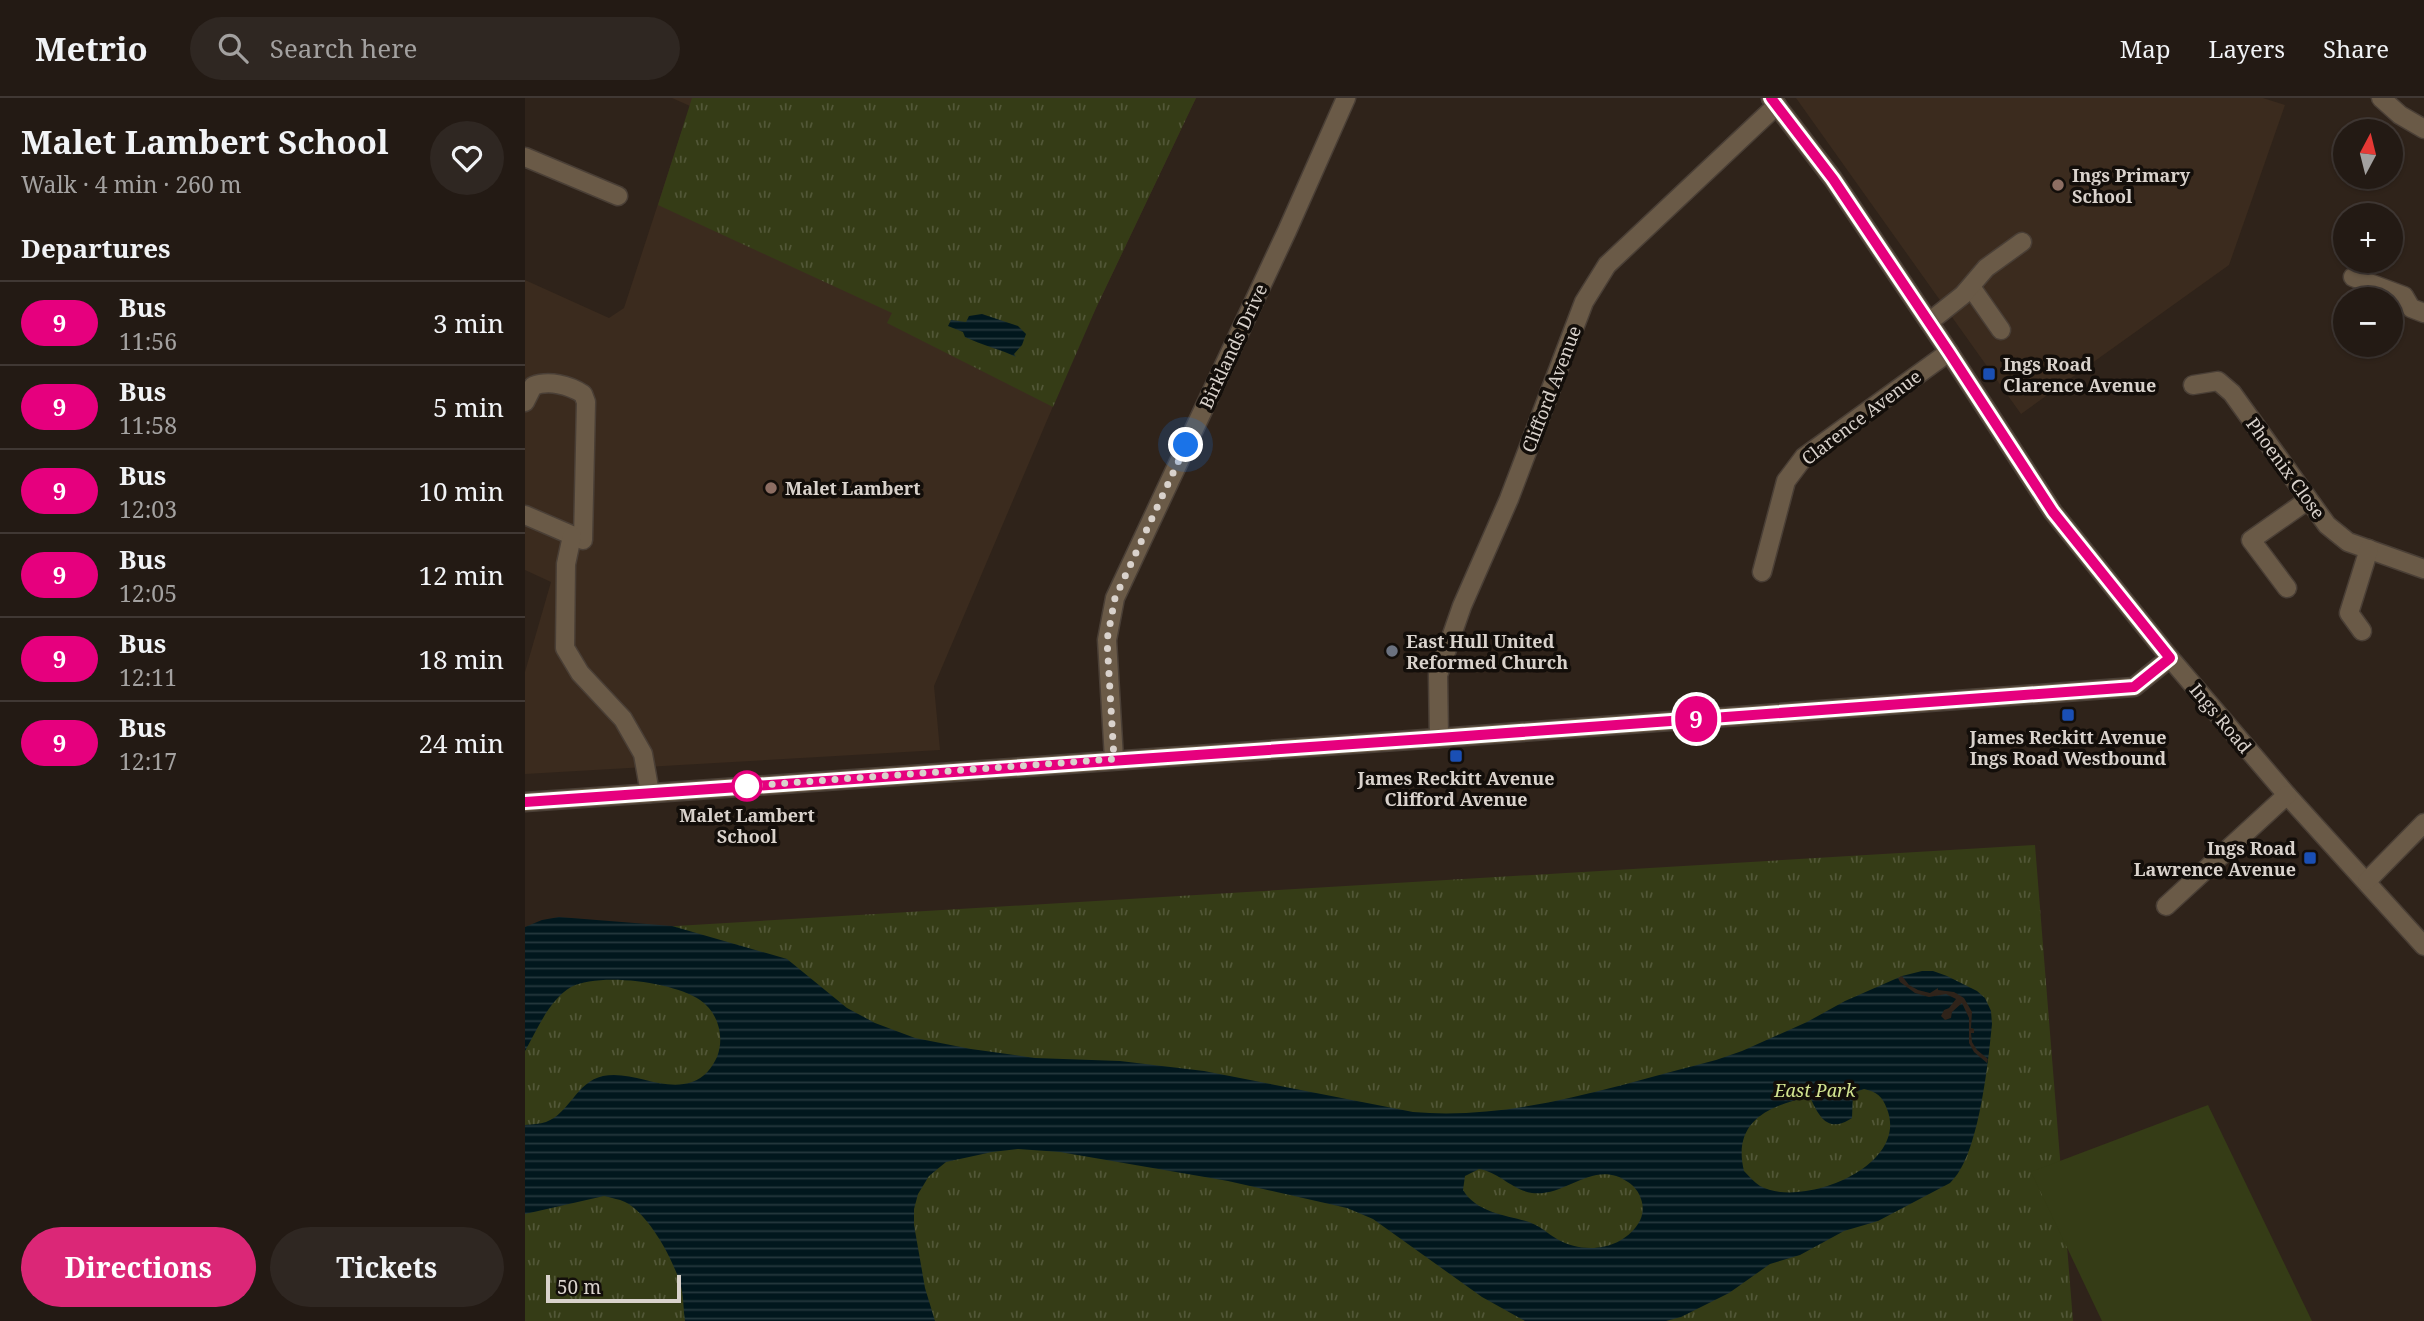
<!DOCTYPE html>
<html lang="en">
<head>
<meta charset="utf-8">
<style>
  :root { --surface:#231a14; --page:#2f2722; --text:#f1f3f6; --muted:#a3a1a0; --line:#403834; --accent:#db2777 }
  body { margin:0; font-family:"Noto Serif",serif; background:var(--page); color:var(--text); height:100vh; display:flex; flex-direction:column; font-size:26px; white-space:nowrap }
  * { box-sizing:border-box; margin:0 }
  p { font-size:23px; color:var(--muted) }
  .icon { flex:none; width:38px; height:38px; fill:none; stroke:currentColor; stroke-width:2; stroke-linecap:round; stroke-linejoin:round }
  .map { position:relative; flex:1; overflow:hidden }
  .side { display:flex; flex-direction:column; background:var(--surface); width:525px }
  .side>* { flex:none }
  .badge { padding:0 14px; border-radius:23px; font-size:24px; line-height:46px }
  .needle { width:46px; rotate:7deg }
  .fabs { position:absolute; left:1808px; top:21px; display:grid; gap:14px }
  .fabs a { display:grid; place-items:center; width:70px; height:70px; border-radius:50%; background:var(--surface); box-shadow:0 2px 5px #0004,0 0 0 2px var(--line); font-size:35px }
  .scale { position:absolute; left:21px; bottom:18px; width:135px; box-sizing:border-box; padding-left:7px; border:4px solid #d9d2cc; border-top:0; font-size:19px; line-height:24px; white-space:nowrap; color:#d9d2cc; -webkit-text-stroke:5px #130e0a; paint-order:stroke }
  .you { position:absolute; width:35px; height:35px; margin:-18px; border:5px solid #fff; border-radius:50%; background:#1a73e8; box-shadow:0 0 0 10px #1a73e833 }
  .map>.badge { position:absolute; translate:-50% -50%; box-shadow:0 0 0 4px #fff }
  h2 { padding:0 21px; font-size:26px; line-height:63px }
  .round { display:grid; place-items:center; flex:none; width:74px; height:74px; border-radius:37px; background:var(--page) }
  .summary { display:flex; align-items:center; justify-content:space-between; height:119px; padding:0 21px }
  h1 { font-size:33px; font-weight:700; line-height:52px }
  .action { display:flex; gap:14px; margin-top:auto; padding:14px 21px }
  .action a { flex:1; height:80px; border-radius:42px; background:var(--accent); color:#fff; font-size:28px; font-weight:700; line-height:80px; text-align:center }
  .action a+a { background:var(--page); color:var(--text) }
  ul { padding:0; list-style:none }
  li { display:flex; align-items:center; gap:21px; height:84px; padding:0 21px; border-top:2px solid var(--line) }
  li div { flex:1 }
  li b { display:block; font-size:26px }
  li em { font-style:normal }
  li .badge { min-width:77px; font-weight:700; text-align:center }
  header { display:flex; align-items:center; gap:42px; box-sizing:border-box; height:98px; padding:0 35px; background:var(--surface); border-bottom:2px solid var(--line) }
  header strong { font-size:33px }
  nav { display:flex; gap:38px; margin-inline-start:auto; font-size:24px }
  .search { width:490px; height:63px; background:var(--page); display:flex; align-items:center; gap:18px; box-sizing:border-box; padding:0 24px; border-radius:38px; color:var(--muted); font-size:26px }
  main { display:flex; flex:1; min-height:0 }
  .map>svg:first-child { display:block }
</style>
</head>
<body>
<header>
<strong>Metrio</strong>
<div class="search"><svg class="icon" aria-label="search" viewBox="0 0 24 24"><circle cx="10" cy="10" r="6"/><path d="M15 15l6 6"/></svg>Search here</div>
<nav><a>Map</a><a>Layers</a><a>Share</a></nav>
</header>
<main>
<section class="side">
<div class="summary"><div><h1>Malet Lambert School</h1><p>Walk · 4 min · 260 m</p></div><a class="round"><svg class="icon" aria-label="heart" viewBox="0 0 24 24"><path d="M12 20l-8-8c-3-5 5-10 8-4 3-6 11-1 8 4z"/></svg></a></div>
<h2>Departures</h2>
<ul>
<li><span class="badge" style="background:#e6007e;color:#fff">9</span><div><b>Bus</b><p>11:56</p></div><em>3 min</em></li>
<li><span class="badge" style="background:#e6007e;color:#fff">9</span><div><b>Bus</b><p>11:58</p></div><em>5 min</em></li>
<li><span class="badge" style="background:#e6007e;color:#fff">9</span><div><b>Bus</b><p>12:03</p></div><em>10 min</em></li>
<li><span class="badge" style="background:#e6007e;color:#fff">9</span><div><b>Bus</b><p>12:05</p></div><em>12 min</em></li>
<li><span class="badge" style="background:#e6007e;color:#fff">9</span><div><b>Bus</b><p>12:11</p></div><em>18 min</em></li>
<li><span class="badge" style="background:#e6007e;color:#fff">9</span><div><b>Bus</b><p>12:17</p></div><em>24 min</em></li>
</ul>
<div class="action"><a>Directions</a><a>Tickets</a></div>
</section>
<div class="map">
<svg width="1899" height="1223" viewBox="0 0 1899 1223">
  <defs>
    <pattern id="grass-tufts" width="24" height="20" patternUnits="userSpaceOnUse" patternTransform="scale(1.75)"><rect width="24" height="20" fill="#353c16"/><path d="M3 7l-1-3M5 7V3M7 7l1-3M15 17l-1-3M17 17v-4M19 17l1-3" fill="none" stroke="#525737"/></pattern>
    <pattern id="water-rules" width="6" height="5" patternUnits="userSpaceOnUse" patternTransform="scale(1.75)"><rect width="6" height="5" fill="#01171d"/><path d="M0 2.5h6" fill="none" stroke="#25383d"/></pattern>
  </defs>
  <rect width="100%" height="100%" fill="#2f231a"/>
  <!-- built -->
  <g fill="#3b2b1e">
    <path d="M147,0H671L560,233L409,588L415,652L0,676V574L26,484L0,472V182L84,220L99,210L165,8Z"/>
    <path d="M1271,0H1738L1760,7L1704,167L1496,316Z"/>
  </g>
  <!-- grass -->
  <g fill="url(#grass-tufts)">
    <path d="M167,0H671L571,210L528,309L362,225L367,215L133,107Z"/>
    <path d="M1510,747L1548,1223H0V837Z"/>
  </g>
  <!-- pitch -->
  <path fill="#353c16" d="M1683,1007L1787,1223H1577L1506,1074Z"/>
  <!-- water -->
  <g fill="url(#water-rules)" fill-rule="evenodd">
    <path d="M457,216L493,228L501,236L497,247L489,256L491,259C478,252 456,247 440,239L438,234L423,228L426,222L441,224L444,218Z"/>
    <path d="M34,819L147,828L262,861L322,910L350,925L390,940L446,951L510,960L595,963L679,973L888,1014C991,1023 1092,987 1191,962L1217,953L1282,924L1320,903L1377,878L1397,873H1408L1422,878L1452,893L1460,900L1466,913L1467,926C1463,965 1454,1059 1425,1085L1353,1123L1319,1133L1275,1157L1245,1166L1204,1195L1156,1219L1141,1223H1000L957,1199L848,1121L822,1110L703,1083L535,1054L493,1051L467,1054L421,1064L404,1078L393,1096L389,1111V1127L400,1190L410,1223H160C158,1211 159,1197 155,1185C148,1161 123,1115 100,1104C94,1101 86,1100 79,1098L0,1116V1027C7,1026 15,1026 21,1024C45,1015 51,984 78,978C107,972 138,994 167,984C179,980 187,970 192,959C200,939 193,914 175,902C149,884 75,874 46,889C24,902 12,932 0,953V829L17,822ZM1339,991C1352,994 1357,998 1362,1011C1385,1069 1276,1111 1235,1088C1229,1084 1224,1078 1219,1073C1207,1024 1243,1007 1285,999C1294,1019 1303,1036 1327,1020L1328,995ZM954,1071C974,1074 987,1092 1007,1095C1042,1099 1069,1060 1103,1084C1109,1088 1114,1094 1116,1101C1119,1109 1118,1119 1113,1126C1095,1153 1058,1156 1032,1141C1022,1135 1015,1128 1004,1124C981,1117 952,1115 938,1092L940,1078Z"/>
  </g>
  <!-- pier -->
  <path fill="#2f231a" d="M1377,878L1384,887L1393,892L1405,895L1413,890V892L1429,894L1439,900L1447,914L1446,930L1449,931V935H1446L1447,944L1452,952L1463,961L1462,965L1449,954L1444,945V920L1437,905L1427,914L1426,920L1420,922L1416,918L1419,912L1424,910L1431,901L1421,896L1404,899L1390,895L1375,884L1373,880Z"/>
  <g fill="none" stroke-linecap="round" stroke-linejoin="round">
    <!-- minor casing -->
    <g stroke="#4a3f36" stroke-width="21">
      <g id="minor">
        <path d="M1246,0L1308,81L1424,254L1528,414L1645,560L1762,697L1899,848"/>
        <path d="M1856,0L1875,17L1899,31"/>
        <path d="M0,59L93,98"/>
        <path d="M1828,179L1879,198L1886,210L1899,215"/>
        <path d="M1446,189L1476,232"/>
        <path d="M1404,224L1438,197L1461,170L1497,144"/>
        <path d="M1668,287L1693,283L1707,295L1802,427L1823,444L1899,471"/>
        <path d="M0,304L8,288C24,282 44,287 58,296L61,304L58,442L0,417"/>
        <path d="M47,438L41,466L40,550L55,575L98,621L118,656L125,695"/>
        <path d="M1237,474L1261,383L1279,359L1424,254"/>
        <path d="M1762,490L1726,442L1783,402"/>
        <path d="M1837,533L1824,515L1844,451"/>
        <path d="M914,640L913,577L937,508L984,401L1059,204L1082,167L1252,7"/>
        <path d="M589,661L582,542L590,500L762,133L821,0"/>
        <path d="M0,704L914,640L1609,589L1645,560"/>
        <path d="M1842,783L1899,725"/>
        <path d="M1641,808L1762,697"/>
      </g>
    </g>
    <!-- minor -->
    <use href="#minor" stroke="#6a5a47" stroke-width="18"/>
  </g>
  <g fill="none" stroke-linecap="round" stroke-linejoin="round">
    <!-- line casing -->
    <g stroke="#fff" stroke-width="16">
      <path id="line" d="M0,704L914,640L1609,589L1645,560L1528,414L1424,254L1308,81L1246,0"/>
    </g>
    <!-- line -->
    <use href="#line" stroke="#e6007e" stroke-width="10"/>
    <!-- walk -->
    <path stroke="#d9d2cc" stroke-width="7" stroke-dasharray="0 12.6" d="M222,688L589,661L582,542L590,500L661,347"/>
  </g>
  <!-- markers -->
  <g fill="#8d6e63" stroke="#130e0a" stroke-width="2.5">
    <circle cx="1533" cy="87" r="7"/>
    <circle cx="246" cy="390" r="7"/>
  </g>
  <g fill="#1a4fb4" stroke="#130e0a" stroke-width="2.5">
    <rect x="1457" y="269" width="14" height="14" rx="3.5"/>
    <rect x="1536" y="610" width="14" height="14" rx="3.5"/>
    <rect x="924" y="651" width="14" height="14" rx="3.5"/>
    <rect x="1778" y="753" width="14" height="14" rx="3.5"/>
  </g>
  <circle fill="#6b7280" stroke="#130e0a" stroke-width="2.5" cx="867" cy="553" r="7"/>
  <circle fill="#fff" stroke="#e6007e" stroke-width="3.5" cx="222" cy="688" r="14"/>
  <g text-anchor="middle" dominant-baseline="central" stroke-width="7" stroke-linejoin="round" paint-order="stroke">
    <!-- poi labels -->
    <g font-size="18" font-weight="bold" fill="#d9d2cc" stroke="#130e0a" text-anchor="start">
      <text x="1547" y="77">Ings Primary<tspan x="1547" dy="21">School</tspan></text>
      <text x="1478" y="266">Ings Road<tspan x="1478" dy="21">Clarence Avenue</tspan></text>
      <text x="260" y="390">Malet Lambert</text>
      <text x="881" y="543">East Hull United<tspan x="881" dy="21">Reformed Church</tspan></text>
      <text x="1543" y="639" text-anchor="middle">James Reckitt Avenue<tspan x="1543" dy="21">Ings Road Westbound</tspan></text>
      <text x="931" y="680" text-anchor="middle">James Reckitt Avenue<tspan x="931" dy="21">Clifford Avenue</tspan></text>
      <text x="1771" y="750" text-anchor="end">Ings Road<tspan x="1771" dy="21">Lawrence Avenue</tspan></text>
    </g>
    <!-- street labels -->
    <g font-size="18" fill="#d9d2cc" stroke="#130e0a">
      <text transform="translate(708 248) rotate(-65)">Birklands Drive</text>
      <text transform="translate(1026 291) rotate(-69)">Clifford Avenue</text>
      <text transform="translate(1336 319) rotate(-37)">Clarence Avenue</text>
      <text transform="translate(1761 370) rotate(54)">Phoenix Close</text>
      <text transform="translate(1696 620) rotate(50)">Ings Road</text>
    </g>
    <!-- stop labels -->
    <g font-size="18" font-weight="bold" fill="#d9d2cc" stroke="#130e0a">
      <text x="222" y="717">Malet Lambert<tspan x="222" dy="21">School</tspan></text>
    </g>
    <!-- park labels -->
    <g font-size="18" font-style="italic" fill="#d3e490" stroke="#130e0a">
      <text x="1290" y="992">East Park</text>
    </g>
  </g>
</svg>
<div class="fabs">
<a><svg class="needle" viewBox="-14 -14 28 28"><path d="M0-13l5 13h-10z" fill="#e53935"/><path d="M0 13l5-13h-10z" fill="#a3a1a0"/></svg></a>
<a>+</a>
<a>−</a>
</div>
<div class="scale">50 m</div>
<div class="you" style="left:661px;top:347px"></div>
<b class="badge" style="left:1171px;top:621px;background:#e6007e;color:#fff">9</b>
</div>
</main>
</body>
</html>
